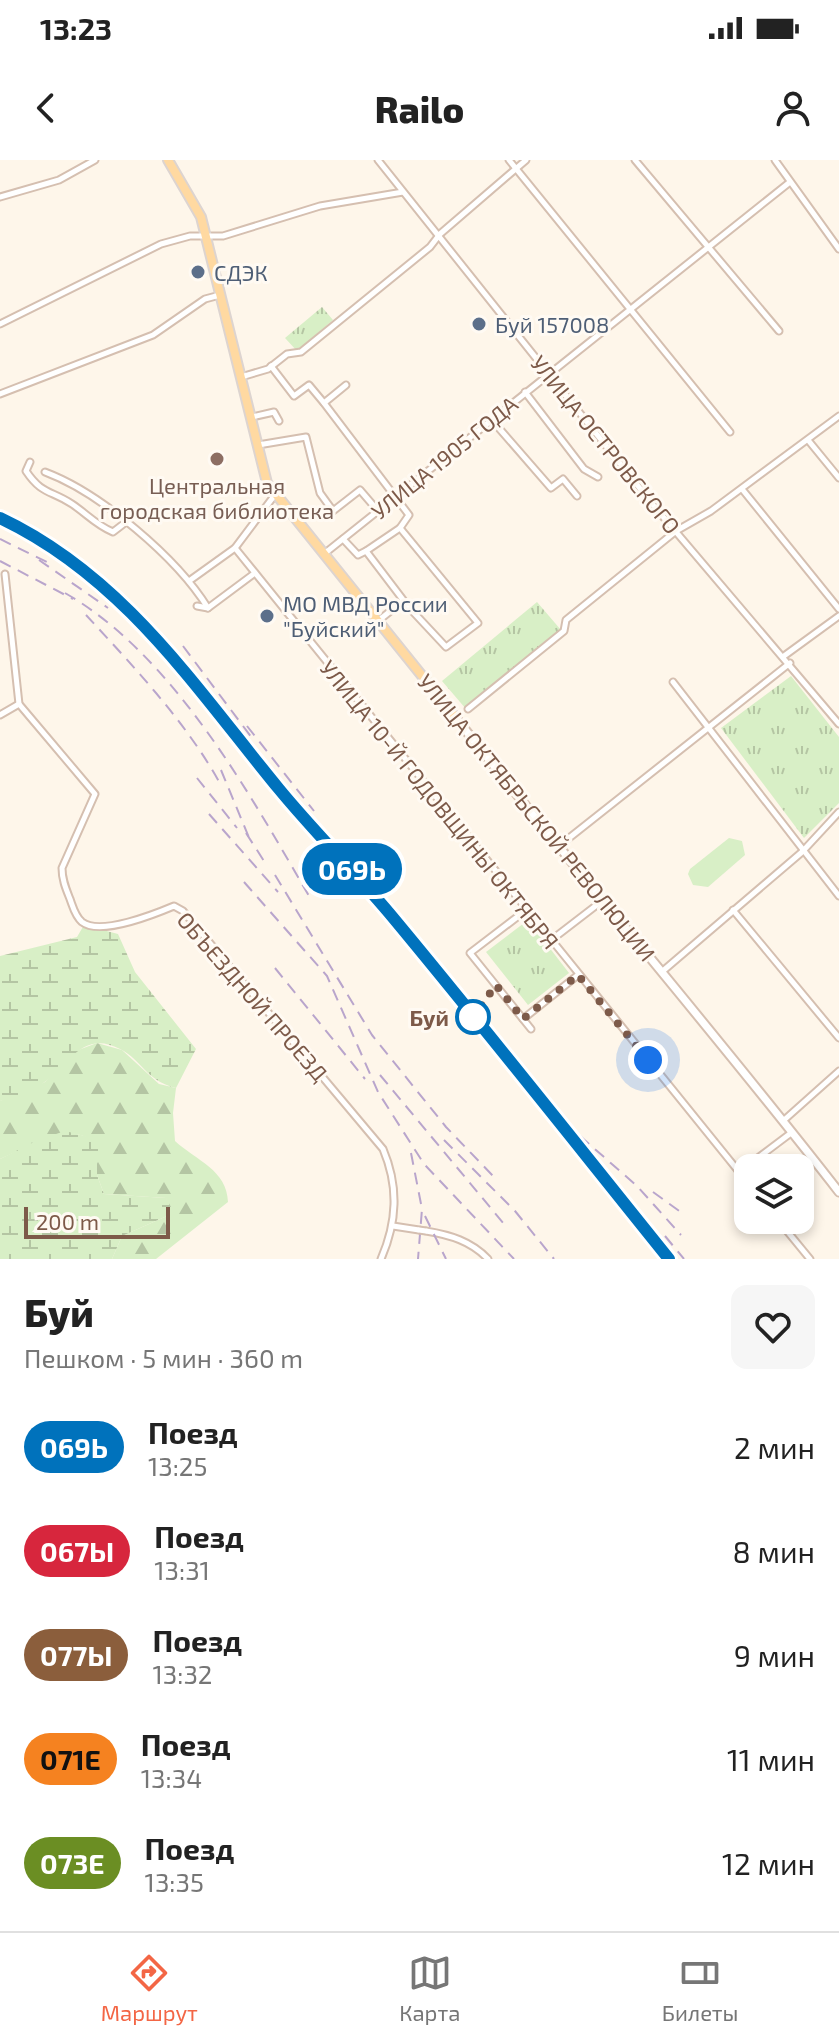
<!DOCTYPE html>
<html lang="ru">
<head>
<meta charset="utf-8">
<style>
  :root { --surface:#fff; --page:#f6f6f6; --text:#222; --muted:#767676; --line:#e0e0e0; --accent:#f36645 }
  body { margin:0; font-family:"Exo 2",sans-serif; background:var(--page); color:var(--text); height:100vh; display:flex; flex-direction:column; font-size:30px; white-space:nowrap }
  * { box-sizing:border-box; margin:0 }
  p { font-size:26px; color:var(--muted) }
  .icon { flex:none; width:44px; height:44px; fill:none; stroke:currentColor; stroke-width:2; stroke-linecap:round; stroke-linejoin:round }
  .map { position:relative; height:1099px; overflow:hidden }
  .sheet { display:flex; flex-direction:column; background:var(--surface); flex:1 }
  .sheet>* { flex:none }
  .badge { padding:0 16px; border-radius:26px; font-size:28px; line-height:52px }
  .controls { position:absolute; left:734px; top:994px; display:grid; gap:16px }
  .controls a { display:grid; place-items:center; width:80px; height:80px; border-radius:16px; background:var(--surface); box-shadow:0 4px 12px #0003; font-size:40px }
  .scale { position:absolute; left:24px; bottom:20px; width:146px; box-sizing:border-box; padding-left:8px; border:4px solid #7d5a49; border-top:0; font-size:22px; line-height:28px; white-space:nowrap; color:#7d5a49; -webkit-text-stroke:6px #fffaf3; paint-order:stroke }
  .you { position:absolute; width:40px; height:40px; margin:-20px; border:6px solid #fff; border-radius:50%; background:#1a73e8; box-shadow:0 0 0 12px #1a73e833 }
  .map>.badge { position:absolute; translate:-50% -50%; box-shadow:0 0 0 4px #fff }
  .round { display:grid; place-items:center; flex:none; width:84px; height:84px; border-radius:16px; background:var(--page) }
  .summary { display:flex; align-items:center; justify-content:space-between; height:136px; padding:0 24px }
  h1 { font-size:38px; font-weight:800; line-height:60px }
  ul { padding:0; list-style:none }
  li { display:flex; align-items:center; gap:24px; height:104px; padding:0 24px }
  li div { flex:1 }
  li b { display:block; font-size:30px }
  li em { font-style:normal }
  li .badge { min-width:88px; font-weight:700; text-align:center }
  .status { display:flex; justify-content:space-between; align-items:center; height:56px; padding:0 40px; background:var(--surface); direction:ltr }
  .status svg { height:22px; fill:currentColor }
  header { display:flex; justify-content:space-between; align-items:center; height:104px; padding:0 24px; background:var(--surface); font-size:36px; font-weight:800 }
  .tabs { display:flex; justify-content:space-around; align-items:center; height:112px; border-top:2px solid var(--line); background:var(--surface); font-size:22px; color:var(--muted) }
  .tabs a { display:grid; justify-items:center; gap:4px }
  .tabs .active { color:var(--accent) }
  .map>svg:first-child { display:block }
</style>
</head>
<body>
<div class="status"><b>13:23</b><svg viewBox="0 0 49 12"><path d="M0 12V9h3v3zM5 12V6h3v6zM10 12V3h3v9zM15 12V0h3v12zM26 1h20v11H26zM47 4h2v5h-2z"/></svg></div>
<header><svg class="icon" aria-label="back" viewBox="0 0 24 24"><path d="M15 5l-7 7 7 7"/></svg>Railo<svg class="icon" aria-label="person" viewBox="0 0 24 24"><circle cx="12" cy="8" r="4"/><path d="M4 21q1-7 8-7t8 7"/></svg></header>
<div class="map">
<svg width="839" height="1099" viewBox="0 0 839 1099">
  <defs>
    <pattern id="forest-firs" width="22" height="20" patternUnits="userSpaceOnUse" patternTransform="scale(2)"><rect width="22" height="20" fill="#d8efc6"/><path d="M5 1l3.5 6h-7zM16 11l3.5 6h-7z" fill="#b4c5a3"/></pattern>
    <pattern id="wetland-marsh" width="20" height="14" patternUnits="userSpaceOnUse" patternTransform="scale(2)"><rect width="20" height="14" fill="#d8efc6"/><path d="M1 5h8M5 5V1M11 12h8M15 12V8" fill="none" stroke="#b4c5a3"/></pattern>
    <pattern id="park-tufts" width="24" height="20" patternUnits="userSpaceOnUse" patternTransform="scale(2)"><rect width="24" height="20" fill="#d8efc6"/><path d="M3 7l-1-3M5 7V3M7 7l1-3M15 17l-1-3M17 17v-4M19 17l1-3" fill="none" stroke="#b4c5a3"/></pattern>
  </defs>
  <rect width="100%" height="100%" fill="#fef6ea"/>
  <!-- forest -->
  <path fill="url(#forest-firs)" d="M97,883L122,890L159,924L176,928L173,953L175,981C197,1001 227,1010 228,1042L156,1099H112L122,1076L167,1056L166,1038L104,1034L97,1015V1000L105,992C73,954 37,984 0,999V941L45,922L73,892Z"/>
  <!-- wetland -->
  <g fill="url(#wetland-marsh)">
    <path d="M84,765L118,774L135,812L196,889L176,928C145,920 143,901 120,889C84,870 70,902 46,921C35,930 14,938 0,941V796L77,777Z"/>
    <path d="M65,971L93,978L106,992L97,1001V1015L104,1034L166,1038L171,1047L167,1056L122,1076L112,1099H0V999L38,980Z"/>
  </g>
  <!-- park -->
  <g fill="url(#park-tufts)">
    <path d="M322,147L333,160L297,191L285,178Z"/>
    <path d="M537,442L561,470L466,549L442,521Z"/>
    <path d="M791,516L839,577V643L804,678L721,568Z"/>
    <path d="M528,760L569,813L528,845L486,792Z"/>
  </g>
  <!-- garden -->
  <path fill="#d8efc6" d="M729,678L742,681L745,695L708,727L693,725L688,714L690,709Z"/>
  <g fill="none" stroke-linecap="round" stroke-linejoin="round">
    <!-- minor casing -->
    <g stroke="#d5bfb0" stroke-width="9">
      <g id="minor">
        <path d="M378,0L654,346L839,564"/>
        <path d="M509,0L730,272"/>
        <path d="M635,0L779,171"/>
        <path d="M775,0L839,89"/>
        <path d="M0,37L59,20L95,0"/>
        <path d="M0,164L161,84L190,76H223L320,46L403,32"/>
        <path d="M271,206L294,236L309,225L324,243L409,355L400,368L478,463L446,487L403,441L378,461"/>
        <path d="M241,217L268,209L287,194L301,192L430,87L440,74L526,0"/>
        <path d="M525,232L584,309L598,317"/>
        <path d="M0,234L153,175L205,139L220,135"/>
        <path d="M324,243L346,225"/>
        <path d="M252,257L274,252L279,261"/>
        <path d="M491,259L551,328L563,319L577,336"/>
        <path d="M808,280L839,318"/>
        <path d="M258,285L306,277L320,333L333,351L360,330L378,351"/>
        <path d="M30,302L26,311C42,335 51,330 72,344C87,354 96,365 113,372L126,362"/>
        <path d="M45,312C101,333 177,398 208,448"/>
        <path d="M742,329L839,449"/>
        <path d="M343,379L358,395L366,391L404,441"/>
        <path d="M235,388L748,1023"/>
        <path d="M366,391L400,368"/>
        <path d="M324,394L790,22"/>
        <path d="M5,414L19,544L95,634L62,708C62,720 66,729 70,739C73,747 75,756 82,762C100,776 155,754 174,746L183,751L383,989C399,1027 397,1062 381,1099"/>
        <path d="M189,421L235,388L274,336"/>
        <path d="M197,446L208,448L255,413"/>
        <path d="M784,496L839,456"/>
        <path d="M673,522L839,736"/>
        <path d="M468,549L564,471L566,460L676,371L711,351L839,256"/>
        <path d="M0,555L19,544"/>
        <path d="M559,686L790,503"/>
        <path d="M733,750L839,878"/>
        <path d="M525,751L470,793L531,869"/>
        <path d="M550,781L602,741"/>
        <path d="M664,810L802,692L839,652"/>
        <path d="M523,859L578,815"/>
        <path d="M783,961L839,911"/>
        <path d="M739,1012L791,973"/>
        <path d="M778,1060L810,1099"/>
        <path d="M393,1066L419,1070"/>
        <path d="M426,1071C450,1075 471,1081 488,1099"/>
      </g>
    </g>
    <!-- tertiary casing -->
    <g stroke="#d5bfb0" stroke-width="11">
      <path id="tertiary" d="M456,558C581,718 714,871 839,1032"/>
    </g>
    <!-- primary casing -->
    <g stroke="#ddd4d0" stroke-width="12">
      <path id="primary" d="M168,0L201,57L267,323L456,558"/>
    </g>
    <!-- minor -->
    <use href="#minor" stroke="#fff" stroke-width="5"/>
    <!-- tertiary -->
    <use href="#tertiary" stroke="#fff" stroke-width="7"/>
    <!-- primary -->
    <use href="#primary" stroke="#ffd9a1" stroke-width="8"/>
    <!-- rail -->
    <g stroke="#b9a5cc" stroke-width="2" stroke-dasharray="12 8" stroke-linecap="butt">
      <path d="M0,358C134,422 193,531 287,638C303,656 321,672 337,691C453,822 559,963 669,1099"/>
      <path d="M0,379L51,404"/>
      <path d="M39,400L108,448"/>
      <path d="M0,401L73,439"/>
      <path d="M65,433C173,495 248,631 309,736"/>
      <path d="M86,455C134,507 188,564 222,627"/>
      <path d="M183,486L252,578"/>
      <path d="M247,566L314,651"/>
      <path d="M221,610L250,680"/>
      <path d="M197,618L237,668"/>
      <path d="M209,654L278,732"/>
      <path d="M246,673L264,701"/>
      <path d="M275,715L372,875L446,967L495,1018"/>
      <path d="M244,722L327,816L378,932L424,1004L514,1099"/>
      <path d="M275,808L365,919"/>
      <path d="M380,915L504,1064"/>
      <path d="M580,976L637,1026L681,1075"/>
      <path d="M444,980L515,1051L554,1099"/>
      <path d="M411,993L422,1049L418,1099"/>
      <path d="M653,1032L682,1053"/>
      <path d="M425,1056L446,1099"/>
      <path d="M665,1076L684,1099"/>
    </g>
    <!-- minor-bridge casing -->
    <g stroke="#d5bfb0" stroke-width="9" stroke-linecap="butt">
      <path id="minor-bridge" d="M419,1070L426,1071"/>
    </g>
    <!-- minor-bridge -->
    <use href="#minor-bridge" stroke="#fff" stroke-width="5"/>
  </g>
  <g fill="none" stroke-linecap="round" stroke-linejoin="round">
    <!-- line casing -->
    <g stroke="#fff" stroke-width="18">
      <path id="line" d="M0,358C123,416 195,527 279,629C316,674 358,715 395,760C488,872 578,986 669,1099"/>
    </g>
    <!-- line -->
    <use href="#line" stroke="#0072bc" stroke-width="12"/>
    <!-- walk -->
    <path stroke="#7d5a49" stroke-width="8" stroke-dasharray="0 14.4" d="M473,857L496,825L523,859L578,815L648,900"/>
  </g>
  <!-- markers -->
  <g fill="#5c6f8a" stroke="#fffaf3" stroke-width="3">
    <circle cx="198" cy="112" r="8"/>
    <circle cx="479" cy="164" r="8"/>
    <circle cx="267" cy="456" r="8"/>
  </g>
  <circle fill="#8d6e63" stroke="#fffaf3" stroke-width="3" cx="217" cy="299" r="8"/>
  <circle fill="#fff" stroke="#0072bc" stroke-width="4" cx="473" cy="857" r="16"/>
  <g text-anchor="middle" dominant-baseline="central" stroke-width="6" stroke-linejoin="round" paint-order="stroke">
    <!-- service labels -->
    <g font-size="22" fill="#4e5e75" stroke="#fffaf3" text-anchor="start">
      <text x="214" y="112">СДЭК</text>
      <text x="495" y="164">Буй 157008</text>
      <text x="283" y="443">МО МВД России<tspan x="283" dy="25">"Буйский"</tspan></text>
    </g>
    <!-- street labels -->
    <g font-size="22" fill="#7d5a49" stroke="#fffaf3">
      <text transform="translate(606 284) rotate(51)">УЛИЦА ОСТРОВСКОГО</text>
      <text transform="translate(444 297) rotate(-39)">УЛИЦА 1905 ГОДА</text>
      <text transform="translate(440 644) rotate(51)">УЛИЦА 10-Й ГОДОВЩИНЫ ОКТЯБРЯ</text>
      <text transform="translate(537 657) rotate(51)">УЛИЦА ОКТЯБРЬСКОЙ РЕВОЛЮЦИИ</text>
      <text transform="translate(253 836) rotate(49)">ОБЪЕЗДНОЙ ПРОЕЗД</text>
    </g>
    <!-- education labels -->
    <g font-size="22" fill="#785e54" stroke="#fffaf3">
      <text x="217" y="325">Центральная<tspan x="217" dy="25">городская библиотека</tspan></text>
    </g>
    <!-- stop labels -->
    <g font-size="22" font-weight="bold" fill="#7d5a49" stroke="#fffaf3" text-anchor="end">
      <text x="449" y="857">Буй</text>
    </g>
  </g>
</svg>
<div class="controls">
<a><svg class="icon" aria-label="layers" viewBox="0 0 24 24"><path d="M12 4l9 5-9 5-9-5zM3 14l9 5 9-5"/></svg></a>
</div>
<div class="scale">200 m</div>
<div class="you" style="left:648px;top:900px"></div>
<b class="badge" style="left:352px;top:709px;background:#0072bc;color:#fff">069Ь</b>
</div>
<section class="sheet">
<div class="summary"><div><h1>Буй</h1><p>Пешком · 5 мин · 360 m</p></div><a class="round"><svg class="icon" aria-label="heart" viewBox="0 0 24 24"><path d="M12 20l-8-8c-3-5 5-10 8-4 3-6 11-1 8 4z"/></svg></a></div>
<ul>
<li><span class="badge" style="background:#0072bc;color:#fff">069Ь</span><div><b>Поезд</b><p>13:25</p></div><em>2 мин</em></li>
<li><span class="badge" style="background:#d7263d;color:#fff">067Ы</span><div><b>Поезд</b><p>13:31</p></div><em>8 мин</em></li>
<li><span class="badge" style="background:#8b5e3c;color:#fff">077Ы</span><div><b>Поезд</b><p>13:32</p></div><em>9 мин</em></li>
<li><span class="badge" style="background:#f58220;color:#111">071Е</span><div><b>Поезд</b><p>13:34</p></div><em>11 мин</em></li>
<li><span class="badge" style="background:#6b8e23;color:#fff">073Е</span><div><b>Поезд</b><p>13:35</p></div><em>12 мин</em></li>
</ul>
</section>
<nav class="tabs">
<a class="active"><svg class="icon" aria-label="directions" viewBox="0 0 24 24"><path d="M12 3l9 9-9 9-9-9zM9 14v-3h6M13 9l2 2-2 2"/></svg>Маршрут</a>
<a><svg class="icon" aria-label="map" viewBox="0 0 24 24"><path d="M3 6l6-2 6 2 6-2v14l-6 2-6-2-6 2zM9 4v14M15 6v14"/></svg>Карта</a>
<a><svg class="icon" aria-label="tickets" viewBox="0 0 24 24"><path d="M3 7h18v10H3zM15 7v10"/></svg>Билеты</a>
</nav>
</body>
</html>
